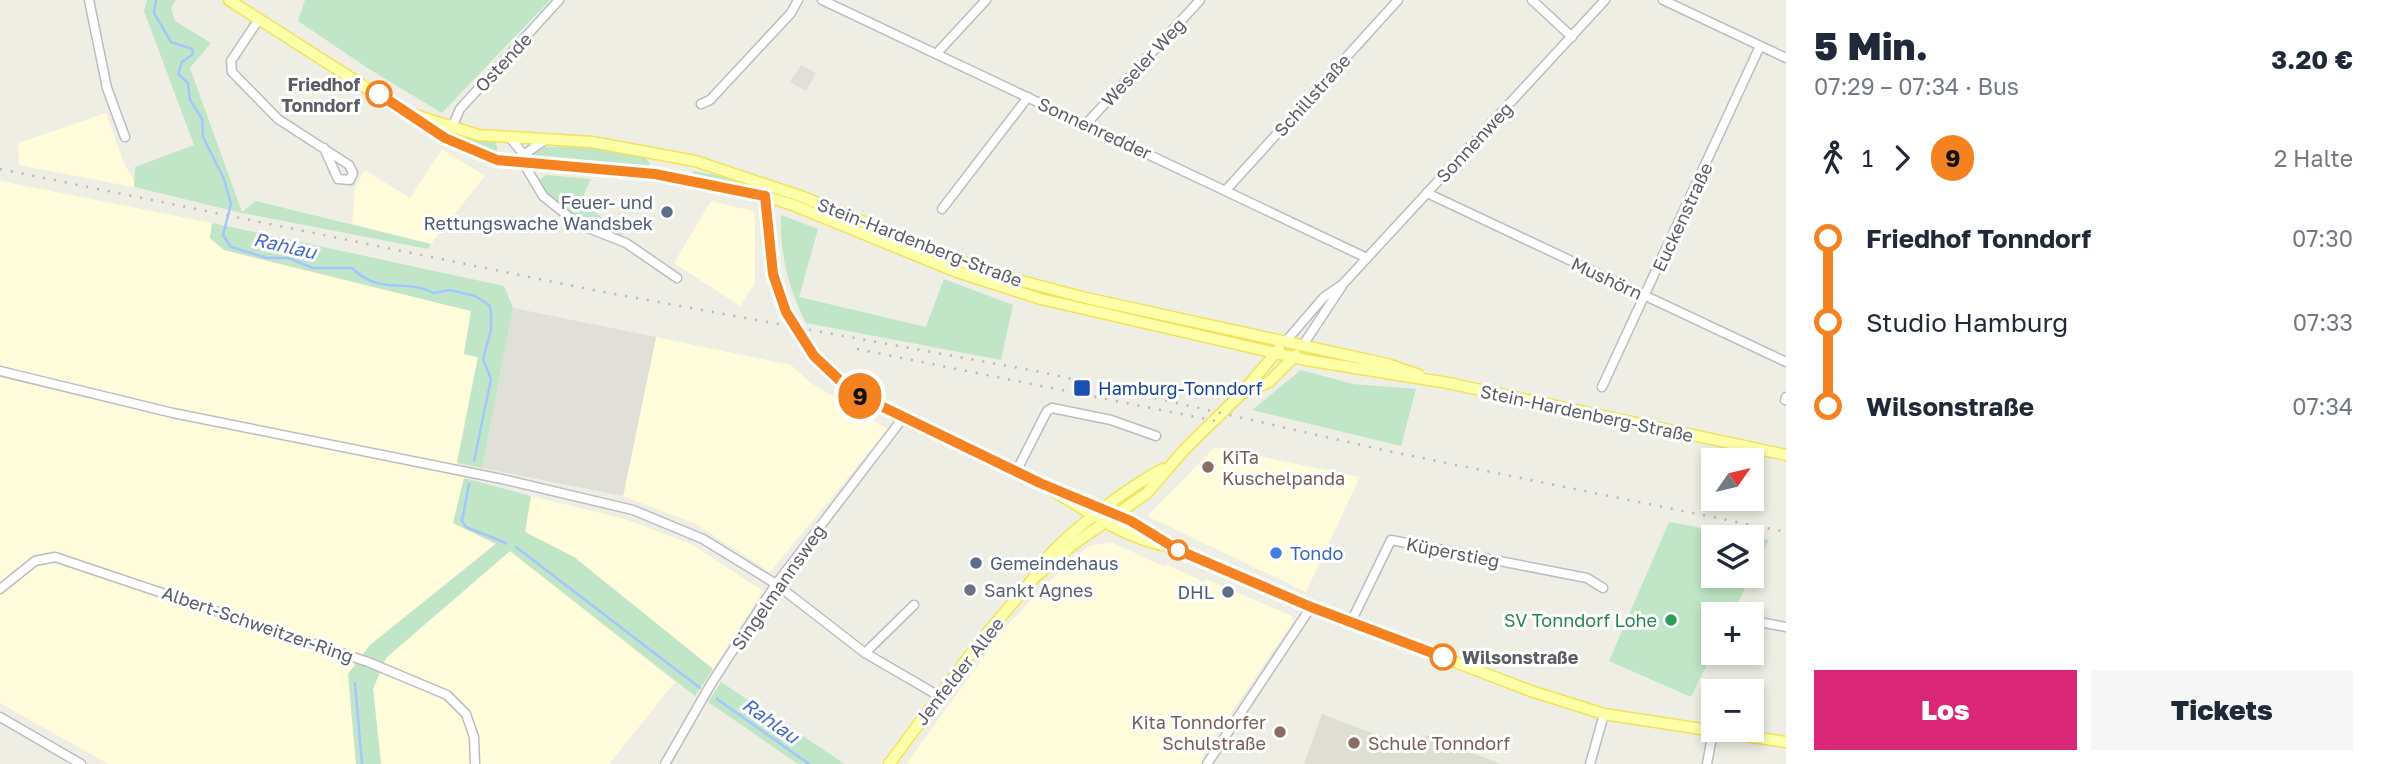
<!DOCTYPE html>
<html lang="de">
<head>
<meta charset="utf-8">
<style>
  :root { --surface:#fff; --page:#f6f6f7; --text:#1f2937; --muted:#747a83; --accent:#db2777 }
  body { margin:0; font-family:"Golos Text",sans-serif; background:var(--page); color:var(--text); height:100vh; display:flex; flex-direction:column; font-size:26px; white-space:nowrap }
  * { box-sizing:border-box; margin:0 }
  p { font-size:23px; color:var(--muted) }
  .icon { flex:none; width:38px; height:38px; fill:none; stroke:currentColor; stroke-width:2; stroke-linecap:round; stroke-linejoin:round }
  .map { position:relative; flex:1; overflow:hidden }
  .side { display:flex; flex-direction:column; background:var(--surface); width:595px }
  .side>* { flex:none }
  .badge { padding:0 14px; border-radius:23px; font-size:24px; line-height:46px }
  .needle { width:46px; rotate:56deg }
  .fabs { position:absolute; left:1701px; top:448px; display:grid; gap:14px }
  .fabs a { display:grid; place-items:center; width:63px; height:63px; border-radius:0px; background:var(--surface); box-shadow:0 4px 10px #0003; font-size:35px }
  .map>.badge { position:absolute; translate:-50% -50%; box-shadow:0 0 0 4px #fff }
  .legs { display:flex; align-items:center; gap:10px; height:77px; padding:0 28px; font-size:23px }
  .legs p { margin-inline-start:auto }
  .headline { display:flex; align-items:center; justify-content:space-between; height:119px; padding:0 28px }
  h1 { font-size:38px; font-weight:800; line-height:52px }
  .action { display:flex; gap:14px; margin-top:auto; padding:14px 28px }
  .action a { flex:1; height:80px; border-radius:0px; background:var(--accent); color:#fff; font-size:28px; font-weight:800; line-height:80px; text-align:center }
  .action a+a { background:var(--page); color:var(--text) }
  ul { padding:0 28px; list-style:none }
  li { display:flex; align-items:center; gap:24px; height:84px; font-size:26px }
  li i { display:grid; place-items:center; width:10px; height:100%; margin:0 9px; background:currentColor }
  li i::after { content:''; width:18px; height:18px; margin:-9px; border:5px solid; border-radius:50%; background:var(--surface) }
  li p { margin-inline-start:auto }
  li:first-child i { background:linear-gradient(#0000 50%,currentColor 0) }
  li:last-child i { background:linear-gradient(currentColor 50%,#0000 0) }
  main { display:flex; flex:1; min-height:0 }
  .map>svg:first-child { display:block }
</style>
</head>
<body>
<main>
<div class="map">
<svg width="1786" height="764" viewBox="0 0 1786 764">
  <rect width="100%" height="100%" fill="#efeee4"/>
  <!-- commercial -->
  <g fill="#fefcda">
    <path d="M106,113L124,163L138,188L19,165L18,143Z"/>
    <path d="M442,149L485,176L431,244L352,224L355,187L365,170L410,198Z"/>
    <path d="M0,181L212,223L210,238L224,250L471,311L464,353L478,357L457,463L464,478L453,523L496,543L370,645L348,674L356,764H108L0,703Z"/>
    <path d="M711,201L753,211L755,216V283L740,306L674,263Z"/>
    <path d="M656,337L791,365L811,383L888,429L770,572L696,524L623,496Z"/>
    <path d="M1215,447L1360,477L1306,592L1149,517V514Z"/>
    <path d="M531,496L625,519L693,545L763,591L713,669L574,557L525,532Z"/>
    <path d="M1111,542L1165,567L1168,565L1204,582L1206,579L1292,616L1293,622L1204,752L1202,764H906L1003,630L1044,586L1088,546Z"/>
    <path d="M510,551L675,682L609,764H381L373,689L386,658Z"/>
  </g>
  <!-- industrial -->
  <g fill="#e0dfd8">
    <path d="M801,65L816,73L806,91L790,82Z"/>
    <path d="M513,308L656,337L623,496L482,468Z"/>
  </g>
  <!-- education -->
  <path fill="#dfded2" d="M1322,714L1417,750L1425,735L1501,764H1304Z"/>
  <!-- green -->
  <g fill="#c0e6c7">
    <path d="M147,0H176L171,8L175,21L211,43L190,68L242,212L256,201L431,244L428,249L242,213L134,187L135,167L194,145L144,11Z"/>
    <path d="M305,0H550L442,113L369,69L298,21Z"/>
    <path d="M436,127L496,142L498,156L478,150Z"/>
    <path d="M584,146C603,149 649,147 651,168L531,162L530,157L539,147Z"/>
    <path d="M694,171L742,180L757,186L691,175Z"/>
    <path d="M547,175L591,179L584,194L587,205L624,236C598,227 547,210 540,179Z"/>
    <path d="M798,200L951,262L1027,288L1025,290L944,262L798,203Z"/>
    <path d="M781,215L818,229L799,297L926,327L944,279L1013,305L1001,360L806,323C789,290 779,252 781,215Z"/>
    <path d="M212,223L504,286L513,308L482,468L457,463L478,357L464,354L471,311L224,250L210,238Z"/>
    <path d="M1301,370L1353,384L1416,389L1401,446L1252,410Z"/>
    <path d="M464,478L531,496L525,532L574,557L713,669L695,696L510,551L386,658L373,689L381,764H356L348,674L370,645L496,544L453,523Z"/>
    <path d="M1669,522L1769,540L1752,575V537H1713V576H1751L1732,614H1713V652L1691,697L1609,661Z"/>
    <path d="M721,682L845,764H798L708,702Z"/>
  </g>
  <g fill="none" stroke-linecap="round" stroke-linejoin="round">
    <!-- stream -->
    <g stroke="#a4c6ff" stroke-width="2.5">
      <path d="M156,0L154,13L171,42L192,49L193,54L182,62L178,74L188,83L190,100L202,119L203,137L224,179L231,204L223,235L231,247L267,258H288L313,268H352C380,296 406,278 434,293L450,290L475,296L489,305L491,311V330L483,359L491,379L474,461"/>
      <path d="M469,484L462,521L466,527L506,543"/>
      <path d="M516,547L700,688"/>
      <path d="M355,683L362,764"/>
      <path d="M717,699L809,764"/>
    </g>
    <!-- minor casing -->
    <g stroke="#bcbcc3" stroke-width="11">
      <g id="minor">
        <path d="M89,0L107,88L125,137"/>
        <path d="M822,0L1367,258"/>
        <path d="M1532,0L1572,37"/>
        <path d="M1663,0L1786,58"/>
        <path d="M259,19L231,61L232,72L278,119L349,165L353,173L350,180L338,179L324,148"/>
        <path d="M937,53L986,0"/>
        <path d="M701,104L710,100L791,13L798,0"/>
        <path d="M1087,123L1200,0"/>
        <path d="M452,127L460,109L559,0"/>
        <path d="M511,139L525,156"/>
        <path d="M545,140L529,151L524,164L543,196L578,224L626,243L677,278"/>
        <path d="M1226,190L1398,0"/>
        <path d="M1427,193L1786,362"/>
        <path d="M942,209L1028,97"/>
        <path d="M1286,341L1324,297L1343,284L1605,0"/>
        <path d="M1303,345L1342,286"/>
        <path d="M0,371L173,413L502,479L633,510L703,539L776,584L865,653L939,696"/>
        <path d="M1602,387L1760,46"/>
        <path d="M1785,400L1786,397"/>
        <path d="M1016,472L1047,411L1052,408L1111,420L1156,436"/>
        <path d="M0,589L35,561L55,557L368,662L447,695L466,714L474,737L475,764"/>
        <path d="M1351,622L1391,540L1587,578L1603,588"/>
        <path d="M1759,622L1786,627"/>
        <path d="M865,653L914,605"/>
        <path d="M0,717L81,764"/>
        <path d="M665,764L711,684L776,584L903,418"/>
        <path d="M1207,764L1311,607"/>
        <path d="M1590,764L1604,714"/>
        <path d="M1707,764L1713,731"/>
      </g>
    </g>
    <!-- major casing -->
    <g stroke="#f1e35a" stroke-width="13">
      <g id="major">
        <path d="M229,0L445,138L487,157L524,164L655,174L750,191L793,205L957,272L1041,299L1306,360L1448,383L1786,455"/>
        <path d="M415,115L478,135L592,142L695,161L803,197L987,272L1086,298L1387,364L1419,375"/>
        <path d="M766,191C764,210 767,231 769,250C787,401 929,422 1040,483C1083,507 1123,540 1173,547"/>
        <path d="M1244,393L1269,382L1296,355"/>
        <path d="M1040,483L1118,515L1178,549L1311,607L1531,691L1604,714L1786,742"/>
        <path d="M1034,577C1050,543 1129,487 1163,469"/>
        <path d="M889,764L978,644L1033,579L1071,546L1147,493L1185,449L1240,395L1279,349"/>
      </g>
    </g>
    <!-- minor -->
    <use href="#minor" stroke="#fff" stroke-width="8"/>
    <!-- major -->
    <use href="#major" stroke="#fdffa9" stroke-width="10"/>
    <!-- rail -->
    <g stroke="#b7b7b8" stroke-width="2.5" stroke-dasharray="2 9" stroke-linecap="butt">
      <path d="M0,169L598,291L1041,372L1383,450L1786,532"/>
      <path d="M857,349L1221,422"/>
    </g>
  </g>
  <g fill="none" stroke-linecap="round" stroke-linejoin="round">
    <!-- line-1 casing -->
    <g stroke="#fff" stroke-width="16">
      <path id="line-1" d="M379,94L445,138L497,160L655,174L765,196L773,274L786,312L814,356L852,392L1040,483L1131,521L1178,550L1311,607L1443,657"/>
    </g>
    <!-- line-1 -->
    <use href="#line-1" stroke="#f58220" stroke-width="10"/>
  </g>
  <!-- markers -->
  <g fill="#fff" stroke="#f58220" stroke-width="3.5">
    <circle cx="379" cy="94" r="12"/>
    <circle cx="1178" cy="550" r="9"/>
    <circle cx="1443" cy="657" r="12"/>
  </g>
  <g fill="#5c6f8a" stroke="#fff" stroke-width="2.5">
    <circle cx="667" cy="212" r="7"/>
    <circle cx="976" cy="563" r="7"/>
    <circle cx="1228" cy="592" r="7"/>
  </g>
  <rect fill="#1a4fb4" stroke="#fff" stroke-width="2.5" x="1073" y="379" width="18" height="18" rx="3.5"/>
  <g fill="#8d6e63" stroke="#fff" stroke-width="2.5">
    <circle cx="1208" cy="467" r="7"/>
    <circle cx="1280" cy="732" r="7"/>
    <circle cx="1354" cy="743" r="7"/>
  </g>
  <circle fill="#3f7fe0" stroke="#fff" stroke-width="2.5" cx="1276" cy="553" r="7"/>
  <circle fill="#6b7280" stroke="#fff" stroke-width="2.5" cx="970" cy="590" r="7"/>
  <circle fill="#2e9e5b" stroke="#fff" stroke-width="2.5" cx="1671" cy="620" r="7"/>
  <g text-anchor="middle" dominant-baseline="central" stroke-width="6" stroke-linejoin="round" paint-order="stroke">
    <!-- street labels -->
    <g font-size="18" fill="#5c5e65" stroke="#fff">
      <text transform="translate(503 62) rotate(-47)">Ostende</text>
      <text transform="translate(1143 62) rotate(-47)">Weseler Weg</text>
      <text transform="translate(1312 95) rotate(-48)">Schillstraße</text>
      <text transform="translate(1095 128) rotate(25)">Sonnenredder</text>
      <text transform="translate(1474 142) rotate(-47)">Sonnenweg</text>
      <text transform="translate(1682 217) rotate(-65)">Euckenstraße</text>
      <text transform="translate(920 242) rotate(21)">Stein-Hardenberg-Straße</text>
      <text transform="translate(1607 278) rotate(25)">Mushörn</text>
      <text transform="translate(1587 413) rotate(12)">Stein-Hardenberg-Straße</text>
      <text transform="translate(1453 552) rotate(11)">Küperstieg</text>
      <text transform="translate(778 587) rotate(-55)">Singelmannsweg</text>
      <text transform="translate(258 624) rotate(19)">Albert-Schweitzer-Ring</text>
      <text transform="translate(959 671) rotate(-52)">Jenfelder Allee</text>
    </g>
    <!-- stop labels -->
    <g font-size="18" font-weight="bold" fill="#5c5e65" stroke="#fff" text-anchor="end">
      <text x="360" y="84">Friedhof<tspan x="360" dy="21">Tonndorf</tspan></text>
      <text x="1462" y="657" text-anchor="start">Wilsonstraße</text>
    </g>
    <!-- service labels -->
    <g font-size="18" fill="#4e5e75" stroke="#fff" text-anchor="end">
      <text x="653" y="202">Feuer- und<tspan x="653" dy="21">Rettungswache Wandsbek</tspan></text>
      <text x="990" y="563" text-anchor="start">Gemeindehaus</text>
      <text x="1214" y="592">DHL</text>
    </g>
    <!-- transit labels -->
    <g font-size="18" fill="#164399" stroke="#fff" text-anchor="start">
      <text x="1098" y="388">Hamburg-Tonndorf</text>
    </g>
    <!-- education labels -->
    <g font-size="18" fill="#785e54" stroke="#fff" text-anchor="start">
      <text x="1222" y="457">KiTa<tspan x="1222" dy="21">Kuschelpanda</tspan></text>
      <text x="1266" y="722" text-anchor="end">Kita Tonndorfer<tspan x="1266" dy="21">Schulstraße</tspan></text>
      <text x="1368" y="743">Schule Tonndorf</text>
    </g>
    <!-- shop labels -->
    <g font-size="18" fill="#366cbe" stroke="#fff" text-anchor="start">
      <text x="1290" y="553">Tondo</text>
    </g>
    <!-- worship labels -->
    <g font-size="18" fill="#5b616d" stroke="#fff" text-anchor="start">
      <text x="984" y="590">Sankt Agnes</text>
    </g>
    <!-- leisure labels -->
    <g font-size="18" fill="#27864d" stroke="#fff" text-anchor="end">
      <text x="1657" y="620">SV Tonndorf Lohe</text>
    </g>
    <!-- water labels -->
    <g font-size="19" font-style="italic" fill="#456bc3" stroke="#fff">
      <text transform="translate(285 245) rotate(13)">Rahlau</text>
      <text transform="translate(771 720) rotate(35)">Rahlau</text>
    </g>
  </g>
</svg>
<div class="fabs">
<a><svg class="needle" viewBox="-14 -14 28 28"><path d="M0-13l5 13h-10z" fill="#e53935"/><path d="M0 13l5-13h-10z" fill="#747a83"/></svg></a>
<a><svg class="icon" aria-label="layers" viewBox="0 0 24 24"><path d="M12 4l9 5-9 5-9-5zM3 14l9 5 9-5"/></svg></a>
<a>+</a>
<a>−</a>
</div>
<b class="badge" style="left:860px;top:396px;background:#f58220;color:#111">9</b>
</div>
<section class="side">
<div class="headline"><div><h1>5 Min.</h1><p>07:29 – 07:34 · Bus</p></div><b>3.20 €</b></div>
<div class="legs"><svg class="icon" aria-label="walk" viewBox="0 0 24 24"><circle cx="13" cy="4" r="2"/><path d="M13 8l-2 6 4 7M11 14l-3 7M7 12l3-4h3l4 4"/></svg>1<svg class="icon" aria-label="forward" viewBox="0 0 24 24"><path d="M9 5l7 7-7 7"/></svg><b class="badge" style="background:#f58220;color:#111">9</b><p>2 Halte</p></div>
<ul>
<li><i style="color:#f58220"></i><b>Friedhof Tonndorf</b><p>07:30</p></li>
<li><i style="color:#f58220"></i><span>Studio Hamburg</span><p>07:33</p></li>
<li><i style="color:#f58220"></i><b>Wilsonstraße</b><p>07:34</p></li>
</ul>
<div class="action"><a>Los</a><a>Tickets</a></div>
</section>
</main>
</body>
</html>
